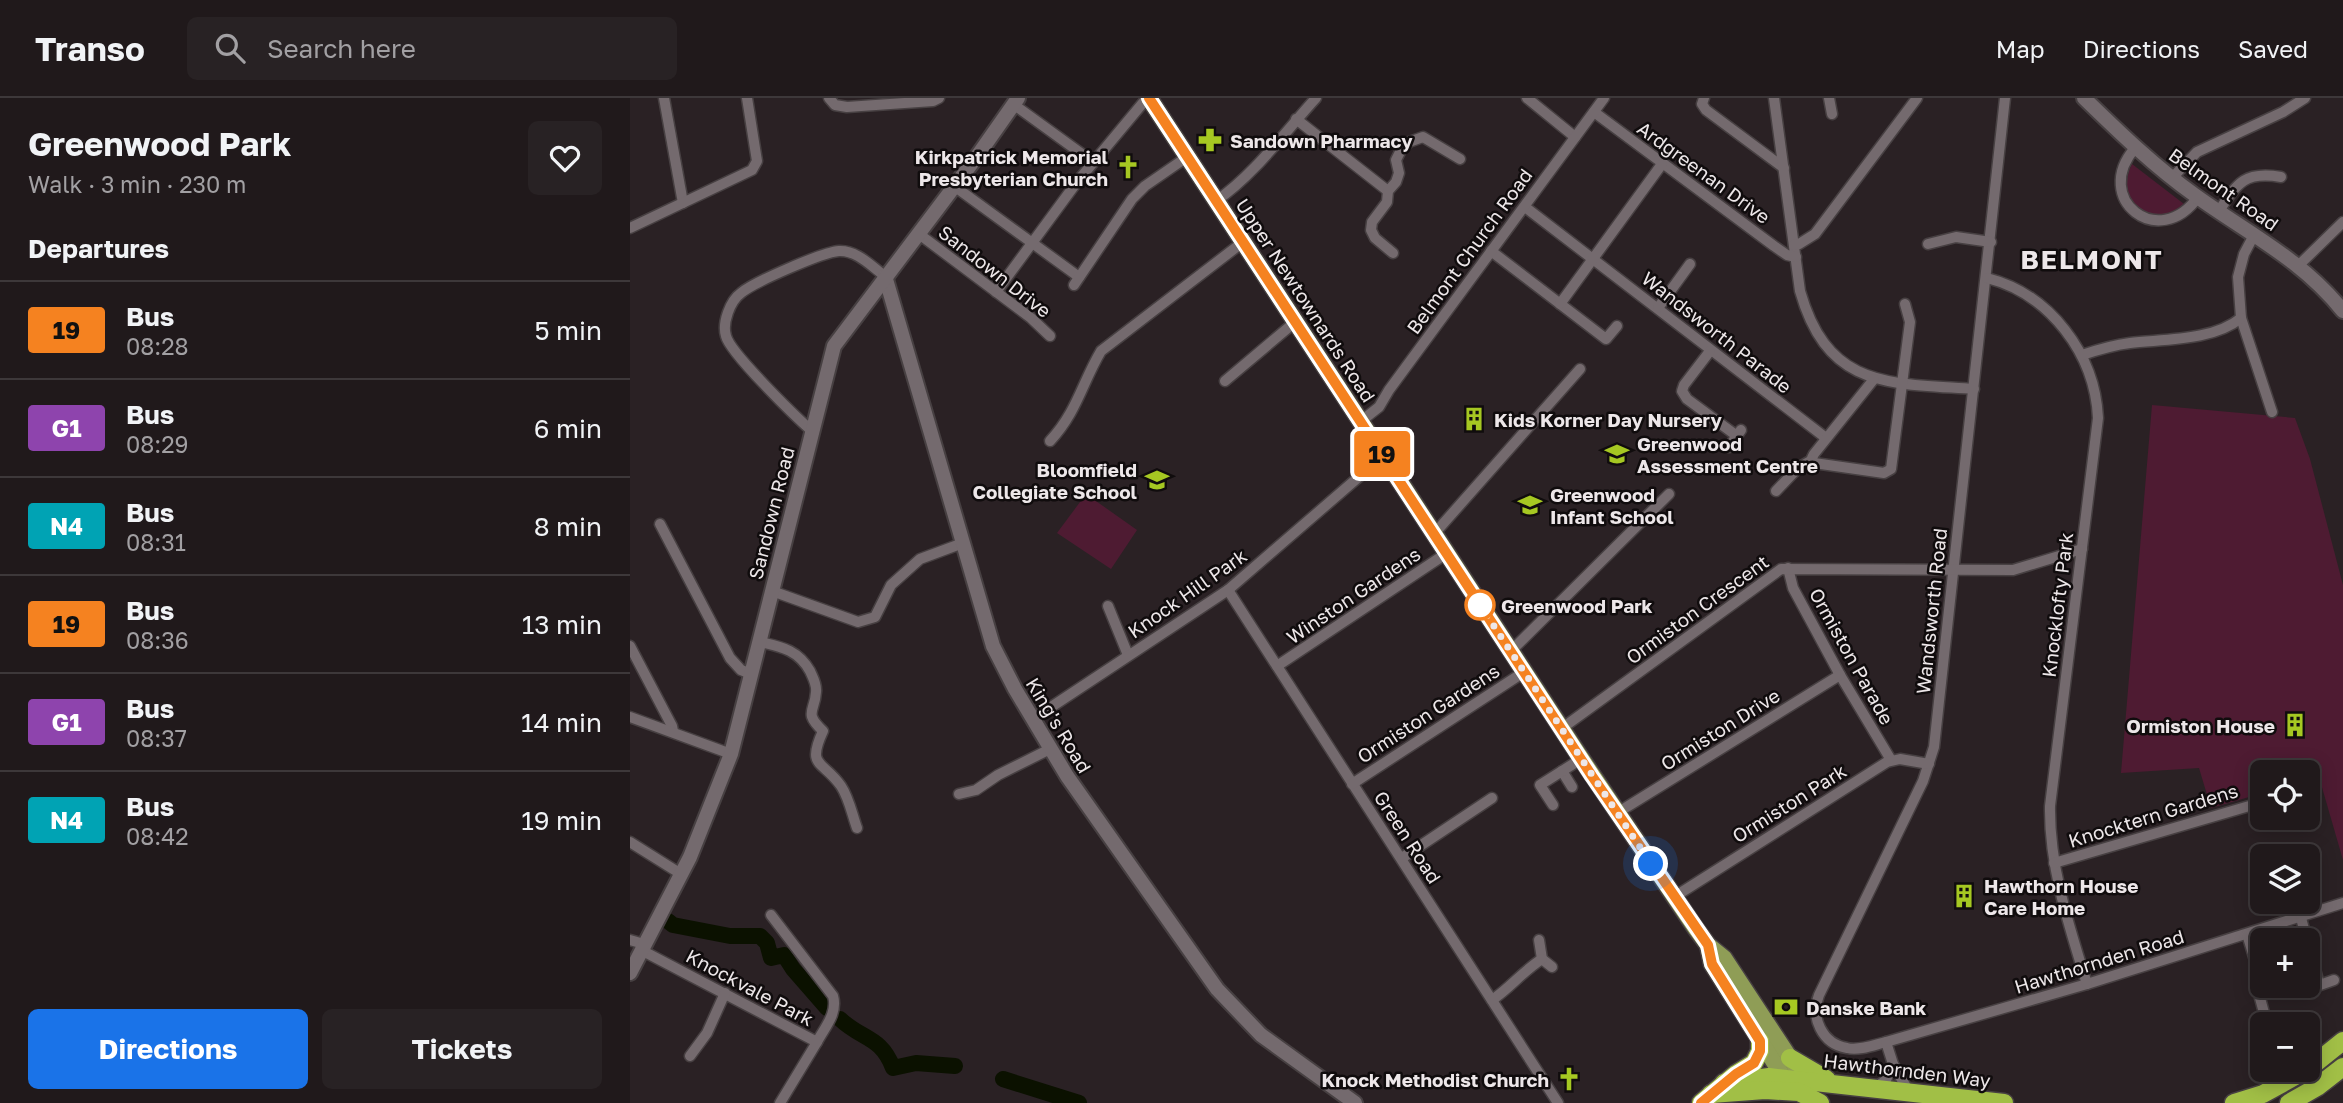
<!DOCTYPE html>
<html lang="en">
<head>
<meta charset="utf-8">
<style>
  :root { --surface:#20191b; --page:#282224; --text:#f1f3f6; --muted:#a2a0a3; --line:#3d383a; --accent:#1a73e8 }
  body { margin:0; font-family:"Golos Text",sans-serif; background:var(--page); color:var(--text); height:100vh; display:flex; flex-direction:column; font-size:26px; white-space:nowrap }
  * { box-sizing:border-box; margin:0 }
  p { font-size:23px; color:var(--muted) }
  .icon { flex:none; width:38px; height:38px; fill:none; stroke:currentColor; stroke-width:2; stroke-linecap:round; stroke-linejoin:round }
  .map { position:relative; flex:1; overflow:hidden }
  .drawer { display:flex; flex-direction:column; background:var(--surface); width:630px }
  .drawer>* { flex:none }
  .badge { padding:0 14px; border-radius:5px; font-size:24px; line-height:46px }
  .controls { position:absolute; left:1620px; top:662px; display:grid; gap:14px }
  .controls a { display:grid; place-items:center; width:70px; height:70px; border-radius:10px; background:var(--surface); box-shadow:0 4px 18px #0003,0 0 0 2px var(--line); font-size:35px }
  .you { position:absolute; width:35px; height:35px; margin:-18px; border:5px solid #fff; border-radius:50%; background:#1a73e8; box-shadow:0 0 0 10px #1a73e833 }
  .map>.badge { position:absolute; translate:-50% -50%; box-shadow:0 0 0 4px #fff }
  h2 { padding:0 28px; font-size:26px; line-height:63px }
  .round { display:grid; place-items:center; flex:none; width:74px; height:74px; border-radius:10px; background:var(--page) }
  .summary { display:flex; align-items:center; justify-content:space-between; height:119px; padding:0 28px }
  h1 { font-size:33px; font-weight:700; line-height:52px }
  .primary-button { display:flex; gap:14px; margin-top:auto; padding:14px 28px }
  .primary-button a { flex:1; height:80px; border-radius:10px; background:var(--accent); color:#fff; font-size:28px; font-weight:700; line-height:80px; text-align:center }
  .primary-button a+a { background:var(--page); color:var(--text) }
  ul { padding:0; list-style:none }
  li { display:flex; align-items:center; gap:21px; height:98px; padding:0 28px; border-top:2px solid var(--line) }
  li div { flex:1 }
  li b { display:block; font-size:26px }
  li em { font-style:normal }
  li .badge { min-width:77px; font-weight:700; text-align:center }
  header { display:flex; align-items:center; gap:42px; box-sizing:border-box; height:98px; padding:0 35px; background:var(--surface); border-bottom:2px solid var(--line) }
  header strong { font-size:33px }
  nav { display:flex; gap:38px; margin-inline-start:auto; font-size:24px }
  .search { width:490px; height:63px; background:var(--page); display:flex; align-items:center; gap:18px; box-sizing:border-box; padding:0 24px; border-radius:10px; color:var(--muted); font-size:26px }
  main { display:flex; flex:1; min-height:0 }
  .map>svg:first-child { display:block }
</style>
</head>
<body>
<header>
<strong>Transo</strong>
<div class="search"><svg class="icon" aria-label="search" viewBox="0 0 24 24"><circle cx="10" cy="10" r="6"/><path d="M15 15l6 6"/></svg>Search here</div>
<nav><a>Map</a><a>Directions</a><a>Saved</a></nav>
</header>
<main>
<section class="drawer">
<div class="summary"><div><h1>Greenwood Park</h1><p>Walk · 3 min · 230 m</p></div><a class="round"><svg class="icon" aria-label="heart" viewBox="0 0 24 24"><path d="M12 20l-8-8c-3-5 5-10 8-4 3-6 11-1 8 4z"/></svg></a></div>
<h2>Departures</h2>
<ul>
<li><span class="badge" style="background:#f58220;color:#111">19</span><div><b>Bus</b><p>08:28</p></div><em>5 min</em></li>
<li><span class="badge" style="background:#8e44ad;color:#fff">G1</span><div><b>Bus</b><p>08:29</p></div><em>6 min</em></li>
<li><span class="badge" style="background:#00a3b4;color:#fff">N4</span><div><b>Bus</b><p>08:31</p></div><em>8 min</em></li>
<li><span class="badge" style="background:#f58220;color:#111">19</span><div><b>Bus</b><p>08:36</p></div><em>13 min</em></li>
<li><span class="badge" style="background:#8e44ad;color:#fff">G1</span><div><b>Bus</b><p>08:37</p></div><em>14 min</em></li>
<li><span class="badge" style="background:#00a3b4;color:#fff">N4</span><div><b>Bus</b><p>08:42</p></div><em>19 min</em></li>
</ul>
<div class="primary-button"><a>Directions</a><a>Tickets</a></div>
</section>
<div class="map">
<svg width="1713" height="1005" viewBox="0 0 1713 1005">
  <rect width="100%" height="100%" fill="#2a2124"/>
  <!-- green -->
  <g fill="#4e1b32">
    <path d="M1502,66L1554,106C1521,134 1483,103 1502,66Z"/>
    <path d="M1522,307L1665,320L1680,361L1713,487V762L1689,679L1678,682V674H1633V695L1581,710L1569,670L1491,675Z"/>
    <path d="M456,396L507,432L481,471L427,435Z"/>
  </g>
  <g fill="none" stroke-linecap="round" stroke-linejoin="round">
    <!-- river -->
    <g stroke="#0b1100" stroke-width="16">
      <path d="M38,823L43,827L100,838H130L137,845L141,860L154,857L163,871L197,910"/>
      <path d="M210,921C232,942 251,938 263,970L286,965L325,968"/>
      <path d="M373,981L449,1005"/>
    </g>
    <!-- street casing -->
    <g stroke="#474042" stroke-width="13">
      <g id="street">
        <path d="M34,0L53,105"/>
        <path d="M199,0L205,7L217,9L303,3L309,0"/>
        <path d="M897,0L945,39"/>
        <path d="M1074,0L1072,6L1076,12L1154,70"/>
        <path d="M1144,0L1170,193C1198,291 1258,285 1344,291"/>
        <path d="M1199,0L1202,16"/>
        <path d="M1375,0L1304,649L1293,683L1189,897C1180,919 1192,946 1217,950C1229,953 1244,947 1256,944L1457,886L1713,805"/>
        <path d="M383,6L463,64"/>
        <path d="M964,14L1144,148L1157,157L1166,159"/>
        <path d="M666,21L758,93"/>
        <path d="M1505,50C1461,101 1529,154 1568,99"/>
        <path d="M1542,80L1567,54L1653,14L1675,0"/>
        <path d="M324,88L449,179"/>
        <path d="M586,103C625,76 654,35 686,0"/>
        <path d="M895,109L1196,340"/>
        <path d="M1589,113C1608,84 1615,73 1651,79"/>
        <path d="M0,130L122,72L127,63L117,0"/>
        <path d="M289,136L401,220L420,238"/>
        <path d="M1624,137L1614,156L1608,179L1611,220L1642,314"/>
        <path d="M1298,146L1326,139L1361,144"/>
        <path d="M1164,147L1169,146L1185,136L1287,0"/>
        <path d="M861,153L976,241L987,228"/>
        <path d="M763,155L745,140L741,132L742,124L757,104L758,93L766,84L769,75L766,62L771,52L779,44L793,39L830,61"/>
        <path d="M1669,167L1713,124"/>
        <path d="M1357,180C1420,196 1465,256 1468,320L1420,708C1419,768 1439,828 1457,886"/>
        <path d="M444,187L502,101L515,88L557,59"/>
        <path d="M366,194L447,84L517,0"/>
        <path d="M930,206L1032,66"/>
        <path d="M1028,210L1060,166"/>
        <path d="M1080,253L1054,287L1052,293L1057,301L1107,338"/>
        <path d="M1452,257C1467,252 1484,247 1500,245C1534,241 1583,243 1611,220"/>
        <path d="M1244,281L1184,356L1182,360L1184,365L1254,375L1261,371L1280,224L1275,206"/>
        <path d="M595,283L665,224"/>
        <path d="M730,324L749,309L759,292L974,0"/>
        <path d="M182,333C166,319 100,255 96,238C92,225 100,203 111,195C124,184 193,154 209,153C227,152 242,169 255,178"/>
        <path d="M420,343C447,314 452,285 471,253L613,144"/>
        <path d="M1099,349L1111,332"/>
        <path d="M1146,393L1168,370L1182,362"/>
        <path d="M30,426L100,560L111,572L121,576"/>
        <path d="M804,436L950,271"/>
        <path d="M1158,470L1163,490L1210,577L1261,662"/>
        <path d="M598,492L928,1005"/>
        <path d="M142,493L228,524L245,519L261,487L290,461L333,445"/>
        <path d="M478,508L498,557"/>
        <path d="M130,544C152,549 168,552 180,573C183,580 187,586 186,594C185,614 173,614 193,633C176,670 193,662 211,688C219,700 222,716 227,730"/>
        <path d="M0,548L42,628L43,633"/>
        <path d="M881,553L1039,396"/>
        <path d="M647,568L817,455"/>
        <path d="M0,619L101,656"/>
        <path d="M403,621L598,492L753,358"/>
        <path d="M931,631L1151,471L1383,472L1452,451"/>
        <path d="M932,673L942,689"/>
        <path d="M722,686L894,574"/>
        <path d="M329,696L346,692L368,677L420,651"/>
        <path d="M923,707L910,687L951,661"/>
        <path d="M987,715L1210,577"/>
        <path d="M0,744L51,776"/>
        <path d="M772,760L862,700"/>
        <path d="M1424,765L1633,704"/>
        <path d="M1044,799L1257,664L1270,661L1299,666"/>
        <path d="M141,817L203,898C208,915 195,929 187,944"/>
        <path d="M1671,820L1677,842"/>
        <path d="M1617,836L1632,885L1630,900L1637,926"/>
        <path d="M0,842L14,846"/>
        <path d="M909,842L912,861L922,869"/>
        <path d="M1678,846L1689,886"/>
        <path d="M11,852L187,944L150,1005"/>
        <path d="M1673,893L1704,882"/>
        <path d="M862,902C880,890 893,873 912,861"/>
        <path d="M1256,944L1263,966L1279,994"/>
        <path d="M60,958L77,935L95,895"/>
        <path d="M1245,990L1256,982L1263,966"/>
      </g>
    </g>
    <!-- secondary casing -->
    <g stroke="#474042" stroke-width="18">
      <g id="secondary">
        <path d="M1454,0C1490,35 1525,69 1566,98C1619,136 1671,161 1713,213"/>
        <path d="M255,178L363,548L385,591L437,678L587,891L631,937L725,1005"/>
        <path d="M0,875L60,759L101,656L204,248L348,57L388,0"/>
      </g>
    </g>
    <!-- primary casing -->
    <g stroke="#474042" stroke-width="19">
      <g id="primary">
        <path d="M519,0L947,654L1066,831L1078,847L1094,860L1167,971"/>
        <path d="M1078,847L1082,866L1154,980"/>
      </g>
    </g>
    <!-- highway casing -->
    <g stroke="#474042" stroke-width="21">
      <g id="highway">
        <path d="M1160,960L1196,981"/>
        <path d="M1678,971L1713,943"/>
        <path d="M1094,985L1139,979L1374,1005"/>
        <path d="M1081,996L1135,992L1169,994L1190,1005"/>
        <path d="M1071,1005L1106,976L1124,965L1130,953V943"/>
        <path d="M1604,1005L1633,996L1678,971"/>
        <path d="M1659,1005L1687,989L1713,969"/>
      </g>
    </g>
    <!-- street -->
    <use href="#street" stroke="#746a6e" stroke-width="10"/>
    <!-- secondary -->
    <use href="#secondary" stroke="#746a6e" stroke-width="14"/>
    <!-- primary -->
    <use href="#primary" stroke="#8f9d56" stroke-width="16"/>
    <!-- highway -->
    <use href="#highway" stroke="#a1bf46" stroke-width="18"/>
  </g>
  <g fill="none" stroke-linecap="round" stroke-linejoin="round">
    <!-- line casing -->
    <g stroke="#fff" stroke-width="16">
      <path id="line" d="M519,0L962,678L1078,847L1082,866L1130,943V953L1124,965L1106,976L1071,1005"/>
    </g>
    <!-- line -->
    <use href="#line" stroke="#f58220" stroke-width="10"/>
    <!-- walk -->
    <path stroke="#ede7e9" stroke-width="7" stroke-dasharray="0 12.6" d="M850,507L1021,766"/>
  </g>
  <!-- icons -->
  <defs>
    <g id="pharmacy-bare" transform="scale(1.89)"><path d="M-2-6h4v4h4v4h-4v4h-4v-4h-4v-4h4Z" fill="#a6c822" stroke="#100c0d" stroke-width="2.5" paint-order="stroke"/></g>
    <g id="church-bare" transform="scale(1.89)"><path d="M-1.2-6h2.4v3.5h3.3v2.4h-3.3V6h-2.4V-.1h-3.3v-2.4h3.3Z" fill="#a6c822" stroke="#100c0d" stroke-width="2.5" paint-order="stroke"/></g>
    <g id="building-bare" transform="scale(1.89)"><path d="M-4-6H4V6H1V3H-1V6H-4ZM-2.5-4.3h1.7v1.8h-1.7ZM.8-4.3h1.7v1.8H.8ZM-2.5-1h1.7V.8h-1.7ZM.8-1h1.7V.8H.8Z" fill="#a6c822" stroke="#100c0d" stroke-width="2.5" paint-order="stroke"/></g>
    <g id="school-bare" transform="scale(1.89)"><path d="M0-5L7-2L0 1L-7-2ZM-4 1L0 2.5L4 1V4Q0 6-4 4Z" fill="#a6c822" stroke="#100c0d" stroke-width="2.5" paint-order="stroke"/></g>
    <g id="bank-bare" transform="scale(1.89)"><path d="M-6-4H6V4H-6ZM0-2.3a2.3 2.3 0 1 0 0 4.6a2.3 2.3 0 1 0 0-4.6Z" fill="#a6c822" stroke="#100c0d" stroke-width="2.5" paint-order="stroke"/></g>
  </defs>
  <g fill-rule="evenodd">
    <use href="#pharmacy-bare" x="580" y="42"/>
    <use href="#church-bare" x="498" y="69"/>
    <use href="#building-bare" x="844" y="321"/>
    <use href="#school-bare" x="987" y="356"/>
    <use href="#school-bare" x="527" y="382"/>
    <use href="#school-bare" x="900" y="407"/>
    <use href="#building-bare" x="1665" y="627"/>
    <use href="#building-bare" x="1334" y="798"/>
    <use href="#bank-bare" x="1156" y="909"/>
    <use href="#church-bare" x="939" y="981"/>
  </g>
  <!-- markers -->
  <circle fill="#fff" stroke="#f58220" stroke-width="3.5" cx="850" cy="507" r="14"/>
  <g text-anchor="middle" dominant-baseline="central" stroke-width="5" stroke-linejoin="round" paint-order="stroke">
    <!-- poi labels -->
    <g font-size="19" font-weight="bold" fill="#ede7e9" stroke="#100c0d" text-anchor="start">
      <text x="600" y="42">Sandown Pharmacy</text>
      <text x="478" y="58" text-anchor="end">Kirkpatrick Memorial<tspan x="478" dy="22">Presbyterian Church</tspan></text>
      <text x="864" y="321">Kids Korner Day Nursery</text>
      <text x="1007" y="345">Greenwood<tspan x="1007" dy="22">Assessment Centre</tspan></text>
      <text x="507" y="371" text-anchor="end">Bloomfield<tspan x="507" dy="22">Collegiate School</tspan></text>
      <text x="920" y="396">Greenwood<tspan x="920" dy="22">Infant School</tspan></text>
      <text x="1645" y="627" text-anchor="end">Ormiston House</text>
      <text x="1354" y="787">Hawthorn House<tspan x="1354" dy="22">Care Home</tspan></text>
      <text x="1176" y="909">Danske Bank</text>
      <text x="919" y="981" text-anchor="end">Knock Methodist Church</text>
    </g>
    <!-- street labels -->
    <g font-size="19" fill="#ede7e9" stroke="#100c0d">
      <text transform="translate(1074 74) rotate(36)">Ardgreenan Drive</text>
      <text transform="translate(1594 91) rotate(35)">Belmont Road</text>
      <text transform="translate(839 153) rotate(-54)">Belmont Church Road</text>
      <text transform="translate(365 173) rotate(38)">Sandown Drive</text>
      <text transform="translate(676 202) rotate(57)">Upper Newtownards Road</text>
      <text transform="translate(1087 234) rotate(38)">Wandsworth Parade</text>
      <text transform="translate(141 415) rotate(-76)">Sandown Road</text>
      <text transform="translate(557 495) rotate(-35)">Knock Hill Park</text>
      <text transform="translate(723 497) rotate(-34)">Winston Gardens</text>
      <text transform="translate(1427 507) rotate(-83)">Knocklofty Park</text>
      <text transform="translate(1067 511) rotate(-36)">Ormiston Crescent</text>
      <text transform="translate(1301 513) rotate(-84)">Wandsworth Road</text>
      <text transform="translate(1222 558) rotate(61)">Ormiston Parade</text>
      <text transform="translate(798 615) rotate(-33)">Ormiston Gardens</text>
      <text transform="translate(429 627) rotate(59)">King's Road</text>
      <text transform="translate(1090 631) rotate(-32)">Ormiston Drive</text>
      <text transform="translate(1159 705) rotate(-32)">Ormiston Park</text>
      <text transform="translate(1523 717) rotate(-17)">Knocktern Gardens</text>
      <text transform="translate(778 739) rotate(57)">Green Road</text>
      <text transform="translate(1469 863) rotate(-17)">Hawthornden Road</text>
      <text transform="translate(120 889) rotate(28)">Knockvale Park</text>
      <text transform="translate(1277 972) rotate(7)">Hawthornden Way</text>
    </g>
    <!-- stop labels -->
    <g font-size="19" font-weight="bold" fill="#ede7e9" stroke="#100c0d" text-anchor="start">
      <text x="871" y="507">Greenwood Park</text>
    </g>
    <!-- district labels -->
    <g font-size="26" font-weight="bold" letter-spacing="2" fill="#ede7e9" stroke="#100c0d">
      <text x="1462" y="161">BELMONT</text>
    </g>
  </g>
</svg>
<div class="controls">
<a><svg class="icon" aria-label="locate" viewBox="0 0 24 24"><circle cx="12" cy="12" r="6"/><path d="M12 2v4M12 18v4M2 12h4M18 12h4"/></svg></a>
<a><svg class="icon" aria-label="layers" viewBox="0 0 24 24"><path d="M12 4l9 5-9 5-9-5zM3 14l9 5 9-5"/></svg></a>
<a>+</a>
<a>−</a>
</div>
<div class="you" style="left:1021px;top:766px"></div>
<b class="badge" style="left:752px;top:356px;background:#f58220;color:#111">19</b>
</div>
</main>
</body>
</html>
